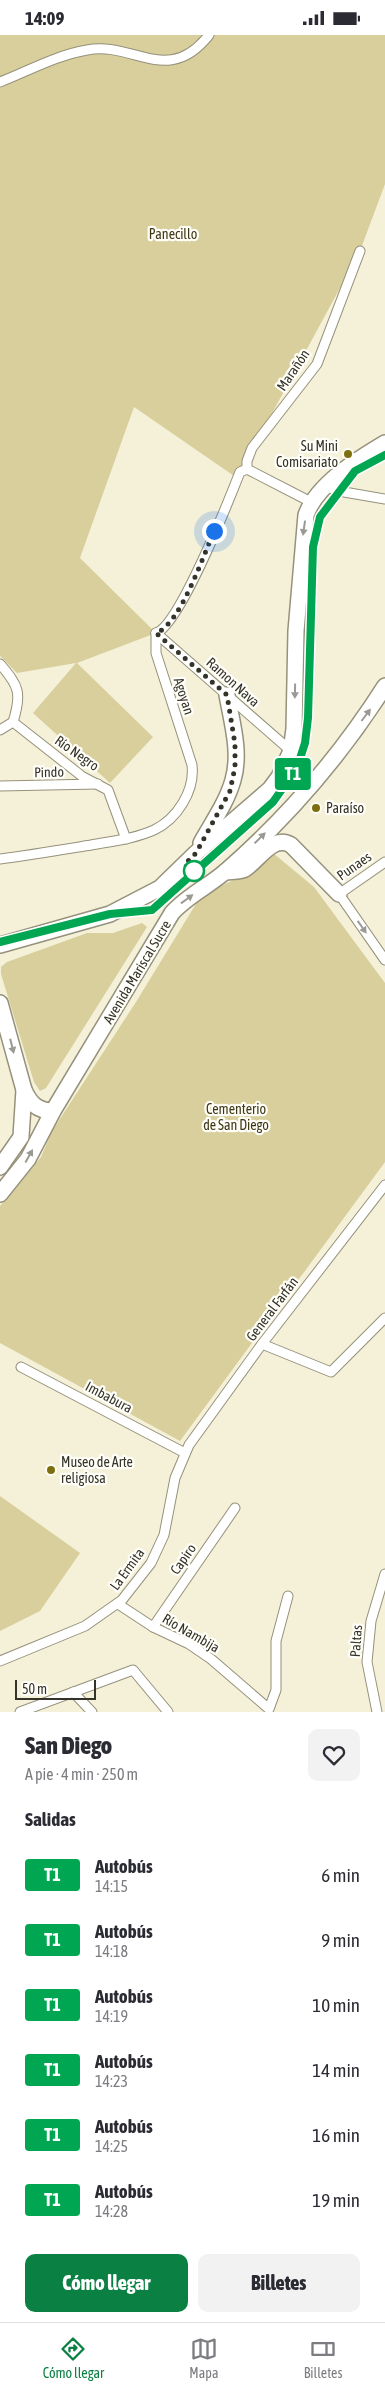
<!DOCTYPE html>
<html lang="es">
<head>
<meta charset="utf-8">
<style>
  :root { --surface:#fff; --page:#f2f2f3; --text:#2b2b33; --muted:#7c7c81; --line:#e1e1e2; --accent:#0b8043 }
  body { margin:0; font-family:"Asap Condensed",sans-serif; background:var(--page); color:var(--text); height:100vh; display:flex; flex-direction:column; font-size:19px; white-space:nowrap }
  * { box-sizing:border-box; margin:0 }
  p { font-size:16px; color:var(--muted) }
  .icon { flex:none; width:28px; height:28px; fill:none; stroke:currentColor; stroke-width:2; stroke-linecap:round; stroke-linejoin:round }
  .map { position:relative; height:1677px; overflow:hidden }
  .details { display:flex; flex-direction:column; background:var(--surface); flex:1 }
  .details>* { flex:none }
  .badge { padding:0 10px; border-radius:4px; font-size:18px; line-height:32px }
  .scale { position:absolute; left:15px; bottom:12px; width:81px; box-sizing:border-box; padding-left:5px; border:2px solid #343329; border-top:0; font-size:14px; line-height:18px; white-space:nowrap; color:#343329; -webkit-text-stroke:4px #fffef9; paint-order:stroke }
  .you { position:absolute; width:25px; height:25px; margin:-12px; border:4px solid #fff; border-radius:50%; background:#1a73e8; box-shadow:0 0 0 8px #1a73e833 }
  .map>.badge { position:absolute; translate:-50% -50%; box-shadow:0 0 0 2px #fff }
  h2 { padding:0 25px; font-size:19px; line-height:45px }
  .round { display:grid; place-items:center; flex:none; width:52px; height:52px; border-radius:10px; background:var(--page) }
  .headline { display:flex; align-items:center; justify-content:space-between; height:85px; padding:0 25px }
  h1 { font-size:24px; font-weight:800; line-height:38px }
  .button { display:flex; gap:10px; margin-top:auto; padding:10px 25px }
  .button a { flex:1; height:58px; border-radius:10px; background:var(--accent); color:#fff; font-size:20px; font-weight:800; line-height:58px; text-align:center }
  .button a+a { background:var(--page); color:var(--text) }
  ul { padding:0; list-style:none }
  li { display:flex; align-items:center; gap:15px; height:65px; padding:0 25px }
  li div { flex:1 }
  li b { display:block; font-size:19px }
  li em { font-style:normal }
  li .badge { min-width:55px; font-weight:700; text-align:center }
  .status { display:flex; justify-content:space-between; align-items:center; height:35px; padding:0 25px; background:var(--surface); direction:ltr }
  .status svg { height:14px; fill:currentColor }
  .menu { display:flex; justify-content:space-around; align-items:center; height:70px; border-top:1px solid var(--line); background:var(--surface); font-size:14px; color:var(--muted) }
  .menu a { display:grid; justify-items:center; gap:2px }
  .menu .current { color:var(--accent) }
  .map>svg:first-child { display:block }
</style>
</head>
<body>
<div class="status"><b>14:09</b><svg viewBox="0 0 49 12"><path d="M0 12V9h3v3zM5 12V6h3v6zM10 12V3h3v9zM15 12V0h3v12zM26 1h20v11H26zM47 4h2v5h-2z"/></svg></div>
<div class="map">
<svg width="385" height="1677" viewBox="0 0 385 1677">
  <rect width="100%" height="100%" fill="#f5f1d9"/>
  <!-- green -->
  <g fill="#d8cf9c">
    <path d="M0,0H385V149L360,216L237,443L134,372L80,523L156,598L77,628L153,702L110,748L33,678L76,628L17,638L0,621Z"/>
    <path d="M273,818L314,852L385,948V1127L180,1406L0,1308V1171L41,1122L52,1096L136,967L202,859L243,841Z"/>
    <path d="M142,888L147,892L46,1053L40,1056L34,1047L1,939V932L7,927L87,898H113Z"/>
    <path d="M0,1461L80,1518L40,1576L0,1596Z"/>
  </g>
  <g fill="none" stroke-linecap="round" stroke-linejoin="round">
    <!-- street casing -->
    <g stroke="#95917b" stroke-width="11">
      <g id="street">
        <path d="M0,47C28,36 57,20 87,15C134,6 168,52 209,0"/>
        <path d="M247,434V426L252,413L317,329L360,216"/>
        <path d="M326,452L344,457L385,464"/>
        <path d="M156,598C179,591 229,465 240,437L247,434L311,467"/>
        <path d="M156,598L291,716"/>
        <path d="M0,629C19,651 22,658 13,687L0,695"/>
        <path d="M13,687L83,742L108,755L126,804"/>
        <path d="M0,751L98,749"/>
        <path d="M0,824C30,820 60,815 91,810C112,806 134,804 154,795C177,784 195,756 192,730L156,618V598"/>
        <path d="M385,827L339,859L385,925"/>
        <path d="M262,1309L331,1337L385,1283"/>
        <path d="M21,1332L185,1418"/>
        <path d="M118,1569L153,1592L189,1609L211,1624L269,1674L276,1655V1606L288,1561"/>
        <path d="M153,1592L235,1473"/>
        <path d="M0,1626L85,1591L122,1565L151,1528L164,1500L175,1443L189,1410L262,1309L385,1150"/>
        <path d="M73,1657L92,1677"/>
        <path d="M20,1677L133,1635L168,1677"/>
        <path d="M377,1677L367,1627L371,1586L385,1539"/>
      </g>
    </g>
    <!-- primary casing -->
    <g stroke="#95917b" stroke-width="18">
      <g id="primary">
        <path d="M201,808C212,788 227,767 233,745C241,718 232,688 227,660"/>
        <path d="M225,837C231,836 240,837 245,834C259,825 273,799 291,810L339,859"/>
        <path d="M0,910L110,879L160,853L196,818L270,754L279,742L291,716L294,694L296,596L306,480C317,449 358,424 385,408"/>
        <path d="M0,968L24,1055L21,1102L0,1132"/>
        <path d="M24,1055C30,1068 37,1076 53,1076"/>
        <path d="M0,1159L28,1124L53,1076L172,878C187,861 209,851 226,836C288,782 341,720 385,651"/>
      </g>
    </g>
    <!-- street -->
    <use href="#street" stroke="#fff" stroke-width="9"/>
    <!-- primary -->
    <use href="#primary" stroke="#fff" stroke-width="15"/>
  </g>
  <!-- one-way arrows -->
  <defs><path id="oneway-solid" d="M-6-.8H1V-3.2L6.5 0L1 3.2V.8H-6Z" transform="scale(1.25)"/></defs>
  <g fill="#9a9994">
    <use href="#oneway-solid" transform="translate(304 493) rotate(98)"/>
    <use href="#oneway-solid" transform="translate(295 656) rotate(91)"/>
    <use href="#oneway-solid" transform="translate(366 680) rotate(-53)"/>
    <use href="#oneway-solid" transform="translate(260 803) rotate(-44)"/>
    <use href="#oneway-solid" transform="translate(187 864) rotate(-36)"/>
    <use href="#oneway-solid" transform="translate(362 892) rotate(55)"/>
    <use href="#oneway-solid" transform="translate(12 1011) rotate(76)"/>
    <use href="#oneway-solid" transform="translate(29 1121) rotate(-61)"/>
  </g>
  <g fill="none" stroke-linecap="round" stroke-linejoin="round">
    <!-- line casing -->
    <g stroke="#fff" stroke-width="11">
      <path id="line" d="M0,907L110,879L152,875L273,767L297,733L305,708L308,683L313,512L320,482L355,436L385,420"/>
    </g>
    <!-- line -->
    <use href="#line" stroke="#00a651" stroke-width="8"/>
    <!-- walk -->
    <path stroke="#343329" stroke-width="5" stroke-dasharray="0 9" d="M194,836L184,830L196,818L230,756L235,732V709L227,660L156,598C180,590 204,519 214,496"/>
  </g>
  <!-- markers -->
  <g fill="#7e6f0e" stroke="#fffef9" stroke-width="2">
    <circle cx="348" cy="419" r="5"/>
    <circle cx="316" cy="773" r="5"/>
    <circle cx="51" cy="1435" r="5"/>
  </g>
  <circle fill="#fff" stroke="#00a651" stroke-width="2.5" cx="194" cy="836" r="10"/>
  <g text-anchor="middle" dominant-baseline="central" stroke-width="4.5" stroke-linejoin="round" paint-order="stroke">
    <!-- park labels -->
    <g font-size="14" fill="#3e3815" stroke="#fffef9">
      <text x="173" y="199">Panecillo</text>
      <text x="236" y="1074">Cementerio<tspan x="236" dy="16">de San Diego</tspan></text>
    </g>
    <!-- street labels -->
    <g font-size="14" fill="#343329" stroke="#fffef9">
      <text transform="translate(293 335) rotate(-56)">Marañón</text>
      <text transform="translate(233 647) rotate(42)">Ramon Nava</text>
      <text transform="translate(184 661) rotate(72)">Agoyan</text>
      <text transform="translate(77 718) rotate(35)">Río Negro</text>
      <text transform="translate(49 737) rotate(-1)">Pindo</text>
      <text transform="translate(354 831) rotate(-35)">Punaes</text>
      <text transform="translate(137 937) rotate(-59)">Avenida Mariscal Sucre</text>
      <text transform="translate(272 1274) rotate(-53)">General Farfán</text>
      <text transform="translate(109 1362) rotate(28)">Imbabura</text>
      <text transform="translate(183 1524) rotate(-55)">Capiro</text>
      <text transform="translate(127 1534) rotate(-54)">La Ermita</text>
      <text transform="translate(191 1598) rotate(30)">Río Nambija</text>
      <text transform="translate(356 1606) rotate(-86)">Paltas</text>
    </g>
    <!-- poi labels -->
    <g font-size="14" fill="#343329" stroke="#fffef9" text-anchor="start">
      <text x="338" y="411" text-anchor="end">Su Mini<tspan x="338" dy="16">Comisariato</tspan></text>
      <text x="326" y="773">Paraíso</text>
      <text x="61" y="1427">Museo de Arte<tspan x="61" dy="16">religiosa</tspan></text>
    </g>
  </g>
</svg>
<div class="scale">50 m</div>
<div class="you" style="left:214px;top:496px"></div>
<b class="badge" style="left:293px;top:739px;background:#00a651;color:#fff">T1</b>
</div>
<section class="details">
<div class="headline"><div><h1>San Diego</h1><p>A pie · 4 min · 250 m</p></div><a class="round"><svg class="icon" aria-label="heart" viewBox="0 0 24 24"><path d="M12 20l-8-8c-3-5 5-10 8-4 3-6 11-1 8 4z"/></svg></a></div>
<h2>Salidas</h2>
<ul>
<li><span class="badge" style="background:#00a651;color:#fff">T1</span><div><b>Autobús</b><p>14:15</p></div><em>6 min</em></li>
<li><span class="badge" style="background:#00a651;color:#fff">T1</span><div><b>Autobús</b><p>14:18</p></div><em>9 min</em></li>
<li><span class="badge" style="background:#00a651;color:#fff">T1</span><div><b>Autobús</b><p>14:19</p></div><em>10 min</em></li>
<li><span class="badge" style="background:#00a651;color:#fff">T1</span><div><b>Autobús</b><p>14:23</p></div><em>14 min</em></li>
<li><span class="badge" style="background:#00a651;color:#fff">T1</span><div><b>Autobús</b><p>14:25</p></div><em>16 min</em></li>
<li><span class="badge" style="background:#00a651;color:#fff">T1</span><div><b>Autobús</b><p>14:28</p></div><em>19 min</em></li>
</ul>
<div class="button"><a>Cómo llegar</a><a>Billetes</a></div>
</section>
<nav class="menu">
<a class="current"><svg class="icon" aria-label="directions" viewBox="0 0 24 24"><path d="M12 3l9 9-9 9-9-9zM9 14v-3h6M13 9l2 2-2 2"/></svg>Cómo llegar</a>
<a><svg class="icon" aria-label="map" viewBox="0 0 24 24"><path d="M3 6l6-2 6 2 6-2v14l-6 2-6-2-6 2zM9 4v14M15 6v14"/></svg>Mapa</a>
<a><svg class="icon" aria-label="tickets" viewBox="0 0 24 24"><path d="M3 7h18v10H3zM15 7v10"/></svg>Billetes</a>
</nav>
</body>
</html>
